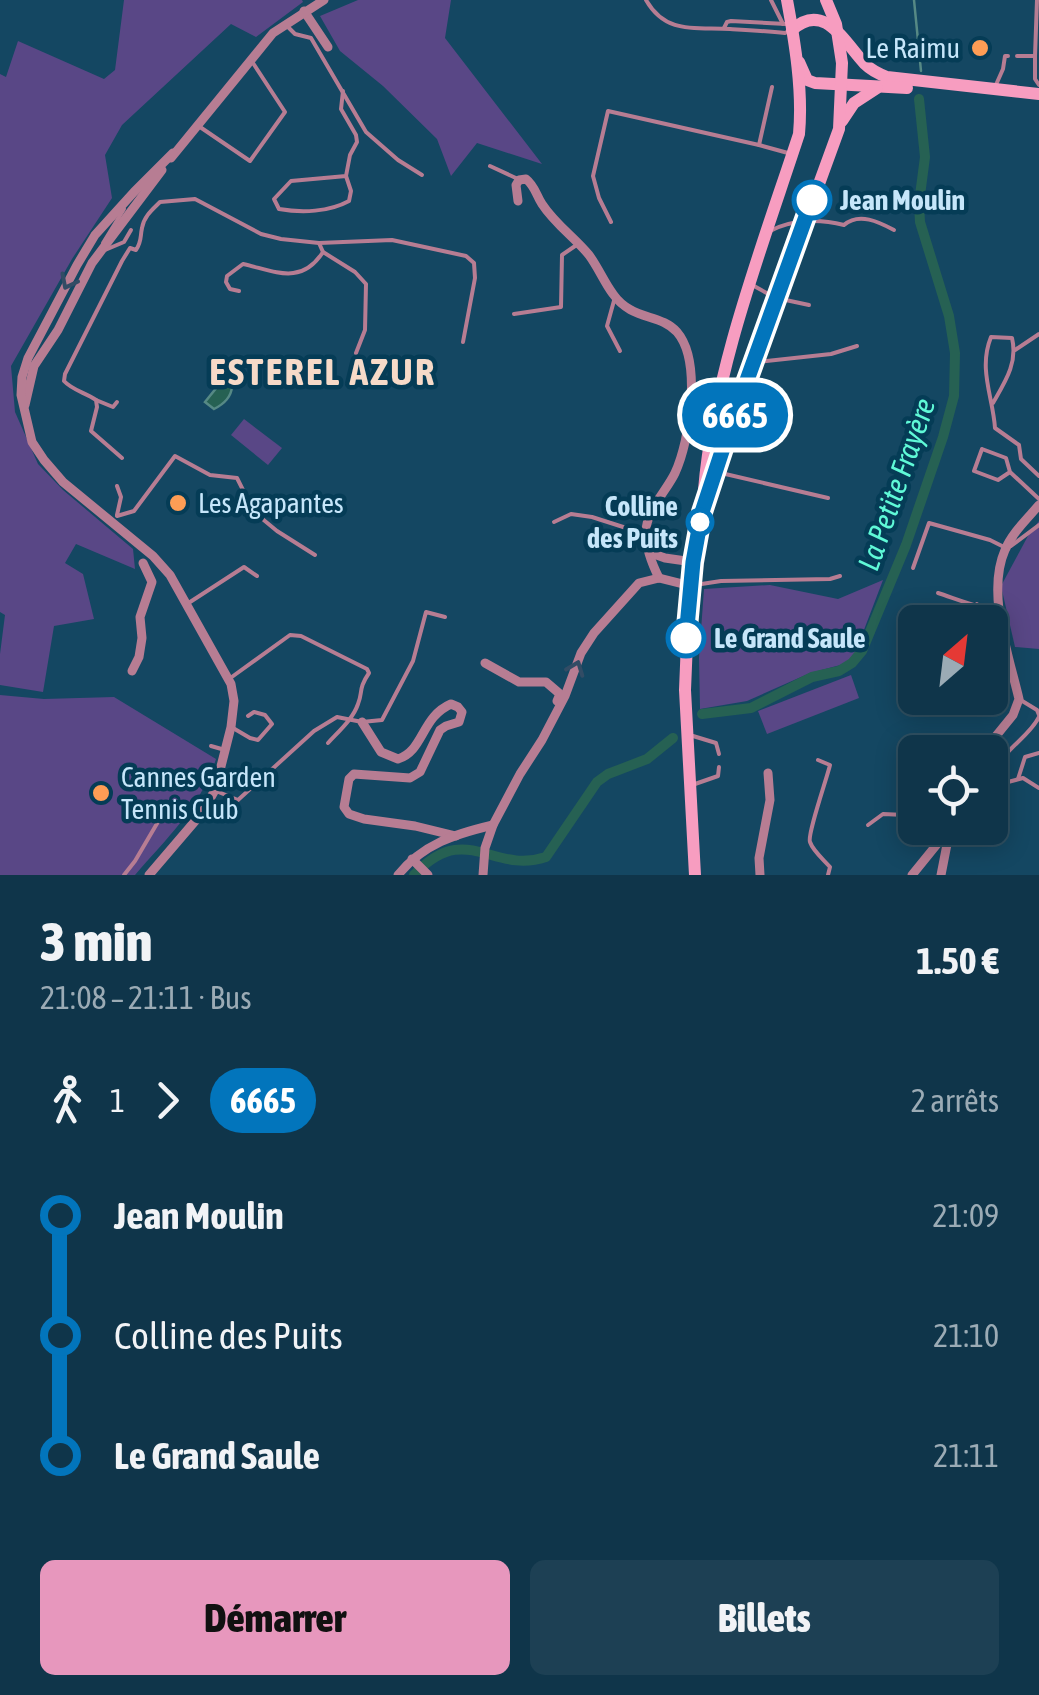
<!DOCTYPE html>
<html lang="fr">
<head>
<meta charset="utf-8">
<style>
  :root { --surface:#0f354a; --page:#1d4054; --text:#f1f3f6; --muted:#9babb5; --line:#2f5062; --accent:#e797bd }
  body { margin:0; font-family:"Asap Condensed",sans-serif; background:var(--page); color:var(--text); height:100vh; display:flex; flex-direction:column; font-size:38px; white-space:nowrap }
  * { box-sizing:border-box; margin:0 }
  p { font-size:32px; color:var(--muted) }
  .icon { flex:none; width:55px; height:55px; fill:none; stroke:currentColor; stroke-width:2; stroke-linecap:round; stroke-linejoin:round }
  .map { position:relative; height:875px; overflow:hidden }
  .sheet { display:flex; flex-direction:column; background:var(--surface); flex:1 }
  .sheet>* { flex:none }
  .badge { padding:0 20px; border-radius:32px; font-size:35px; line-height:65px }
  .needle { width:65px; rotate:28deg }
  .fabs { position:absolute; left:898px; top:605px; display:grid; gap:20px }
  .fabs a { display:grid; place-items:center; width:110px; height:110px; border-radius:15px; background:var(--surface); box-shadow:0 5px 25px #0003,0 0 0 2px var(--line); font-size:50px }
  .map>.badge { position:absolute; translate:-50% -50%; box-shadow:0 0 0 5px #fff }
  .legs { display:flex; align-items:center; gap:15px; height:110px; padding:0 40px; font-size:32px }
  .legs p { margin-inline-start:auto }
  .overview { display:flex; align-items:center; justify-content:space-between; height:170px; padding:0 40px }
  h1 { font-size:55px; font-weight:800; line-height:75px }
  .button { display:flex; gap:20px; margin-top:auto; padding:20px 40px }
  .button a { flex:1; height:115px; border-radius:15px; background:var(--accent); color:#111; font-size:40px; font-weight:800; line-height:115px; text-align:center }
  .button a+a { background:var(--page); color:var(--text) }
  ul { padding:0 40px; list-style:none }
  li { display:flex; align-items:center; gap:35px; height:120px; font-size:38px }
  li i { display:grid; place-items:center; width:15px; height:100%; margin:0 12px; background:currentColor }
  li i::after { content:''; width:25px; height:25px; margin:-12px; border:8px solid; border-radius:50%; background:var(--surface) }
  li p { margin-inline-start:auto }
  li:first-child i { background:linear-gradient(#0000 50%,currentColor 0) }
  li:last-child i { background:linear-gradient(currentColor 50%,#0000 0) }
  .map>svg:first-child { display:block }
</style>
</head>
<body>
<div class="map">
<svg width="1039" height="875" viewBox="0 0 1039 875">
  <rect width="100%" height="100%" fill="#144762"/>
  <!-- green -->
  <g fill="#594786">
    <path d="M124,0H302L303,2L256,37L231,24L122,125L105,155L112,198L72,259L11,366L15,412L38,464L63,490L133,549L135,569L76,544L65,563L83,574L94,619L54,626L43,692L0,685V654L5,615L0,612V74L6,77L18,41L104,79L115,70Z"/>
    <path d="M358,0H451L445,38L542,164L477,143L451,176L437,139L383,86L340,51L320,16Z"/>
    <path d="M244,419L282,448L268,465L231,435Z"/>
    <path d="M1039,521V649L1015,647L1001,586L1029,534Z"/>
    <path d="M883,580L854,656L848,663L810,673L747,701L700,709L699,658L704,589L770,585L838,599Z"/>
    <path d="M851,675L859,698L767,734L758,711Z"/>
    <path d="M0,695L44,699L114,697L216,759C201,806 167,838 135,875H0Z"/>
  </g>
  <!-- water -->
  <path fill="#266153" stroke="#568985" stroke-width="2.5" d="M222,381L232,387C231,398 224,404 214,409L205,402Z"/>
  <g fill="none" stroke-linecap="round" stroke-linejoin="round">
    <!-- stream -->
    <path stroke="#568985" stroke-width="2.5" d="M914,0L921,71"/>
    <!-- canal -->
    <g stroke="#266153" stroke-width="10">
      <path d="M702,714L751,708L812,677L839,671L852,663L862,651L906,545L943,437L954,396L955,353L949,316L920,222L919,203L925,157L919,99"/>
      <path d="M414,875C466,819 492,875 546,857L597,782L608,774L647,759L673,738"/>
    </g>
    <!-- lane -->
    <g stroke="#b77d93" stroke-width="4">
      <path d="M646,0C666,35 696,27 730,29C748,30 767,31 785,33L789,31"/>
      <path d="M771,0L783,24"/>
      <path d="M288,27L295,34L311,38L366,132L398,160L422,175"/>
      <path d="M724,28L727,22L731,21L786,24"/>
      <path d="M1017,56H1035V79L1039,85"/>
      <path d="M1035,56L1037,0"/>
      <path d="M995,87L1003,69L1005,56H1008"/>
      <path d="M343,91L341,109L356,135L357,142L350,155L346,176L351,191L349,201C329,212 302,213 279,209L274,199L291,181L346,176"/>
      <path d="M200,127L250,161L285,112L253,63"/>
      <path d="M759,145L772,87"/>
      <path d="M490,166L518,179"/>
      <path d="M611,222L599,198L593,176L608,111L759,145L788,153"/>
      <path d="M770,231C792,219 820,219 844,225C859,212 879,222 894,230"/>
      <path d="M103,243L124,209"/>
      <path d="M319,243L323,252L355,272L366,284L365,330L356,353"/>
      <path d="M105,250L124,242L131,230"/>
      <path d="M754,286L772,296"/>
      <path d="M239,291L230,289L226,282L227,276L243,264C275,271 301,286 323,252"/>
      <path d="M615,297L607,326L620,351"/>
      <path d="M781,299L809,305"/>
      <path d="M514,314L561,307L562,255L578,244"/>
      <path d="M1015,350L1039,334"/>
      <path d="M758,362L831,354L857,346"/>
      <path d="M96,400L113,407L117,402"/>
      <path d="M993,403C1005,382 1018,363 1012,338L991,337C978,369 993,397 995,428L1019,445L1021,459L1039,476"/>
      <path d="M122,458L91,431L97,407L96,400C86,393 72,390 64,381L65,374L122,261L130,248L136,250C142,241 140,237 142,228C144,216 153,209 160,202L195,199L261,234L281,239L319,243L392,240L466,256L474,263L475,278L463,342"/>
      <path d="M1010,472L998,480L974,471L982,449L1006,458L1010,472L1039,499"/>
      <path d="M721,473L828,498"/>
      <path d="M117,486L121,497L117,515"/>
      <path d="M117,516L134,511L175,456L210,475L237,478L254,512L277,531L315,555"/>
      <path d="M554,522L571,514L592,517L645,534"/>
      <path d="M1011,546L1039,525"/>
      <path d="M913,568L929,523L990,540L1002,546"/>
      <path d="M695,585L721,581L830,579L840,576"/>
      <path d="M938,593C954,598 986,611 999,610"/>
      <path d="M187,604L244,567L257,576"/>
      <path d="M969,622L977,604"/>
      <path d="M229,679L290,635L301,636L367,669L369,673C358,689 363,692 358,704C353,719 339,731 328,743"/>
      <path d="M1019,699L1037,710L1039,715"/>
      <path d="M1039,717C1028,739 1002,749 995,774L1001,781L1008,782L1023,778L1039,788"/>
      <path d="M233,728L250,738L258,740L272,724L265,715L254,712L248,716"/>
      <path d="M693,736L716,743L719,754"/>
      <path d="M211,746L225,750"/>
      <path d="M818,760L830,765C827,778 807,835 810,842C813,851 824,860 830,867L828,875"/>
      <path d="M1018,779L1025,757L1039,753"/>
      <path d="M695,784L718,776L719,767"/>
      <path d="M216,791L238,800L314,731L337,717L362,722L382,720L413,661L426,612L445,617"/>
      <path d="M868,825L883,814L905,815L915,819"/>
      <path d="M933,828L944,833"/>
      <path d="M124,875L135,861L162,815"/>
    </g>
    <!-- street -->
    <g stroke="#b77d93" stroke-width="9">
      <path d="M304,11L328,47"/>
      <path d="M171,158L273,33L324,0"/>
      <path d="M518,201L516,185L519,180L526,179C535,186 536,195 542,204C555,224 574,237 589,255C598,267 604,282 613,294C632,321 660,313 677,332C702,361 690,441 675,473C666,492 645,511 646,534C646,548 653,566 659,578"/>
      <path d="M25,405L34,366L58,330L92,263L162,170"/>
      <path d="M651,553L665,558L693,562"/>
      <path d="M485,663L519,682H546L560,694L557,701"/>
      <path d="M132,671L139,657L142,638L140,617L152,582L143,563"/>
      <path d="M362,722L381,752L398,759C424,751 421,717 451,704L458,707L462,712L459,722L446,726L440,730L420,772L410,778L354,774L349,779L344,807L349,814L364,819L415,826L456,836"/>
      <path d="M983,752L1013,715L1019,699C1009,656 986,593 1005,550C1012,533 1027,519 1039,505"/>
      <path d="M412,859L428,875"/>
      <path d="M149,875L202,813L215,790L231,727L234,701L231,684L170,575L153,556L63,482L44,460L32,442L21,395L22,377L28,358L77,265L95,235L134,192L173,153"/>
      <path d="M398,875C423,844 455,834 493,825"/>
      <path d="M483,875L485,848L493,825L520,774L542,740L565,696L581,653L594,633L639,583L659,578L691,586"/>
      <path d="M760,875L759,858L770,800L768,773"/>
      <path d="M912,875L938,843L946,828"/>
      <path d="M941,875L950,829"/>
    </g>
    <!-- secondary -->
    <g stroke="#f79dc0" stroke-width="12">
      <path d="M792,30C824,0 845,43 865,64C871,70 879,74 887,77L1039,94"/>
      <path d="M799,62L807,80L815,83L907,88"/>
      <path d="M842,121L854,103L877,88"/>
      <path d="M704,490C714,371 762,247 799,134C803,91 795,43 787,0"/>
      <path d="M695,875L685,690L688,617L693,562L702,512L729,431L839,129L842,63L836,24L826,0"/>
    </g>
  </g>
  <!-- one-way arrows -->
  <defs><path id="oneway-chevron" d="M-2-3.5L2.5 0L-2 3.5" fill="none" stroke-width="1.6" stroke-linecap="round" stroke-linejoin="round" transform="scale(2.5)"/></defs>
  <g stroke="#324c65">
    <use href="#oneway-chevron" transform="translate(68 282) rotate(117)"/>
    <use href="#oneway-chevron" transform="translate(576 668) rotate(-69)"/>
  </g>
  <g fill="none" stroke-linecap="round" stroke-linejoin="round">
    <!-- line-1 casing -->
    <g stroke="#fff" stroke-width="22">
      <path id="line-1" d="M686,638L693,562L702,512L729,430L812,200"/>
    </g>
    <!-- line-1 -->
    <use href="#line-1" stroke="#0275bc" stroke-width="15"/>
  </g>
  <!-- markers -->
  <g fill="#fd9d55" stroke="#053c56" stroke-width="4">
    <circle cx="980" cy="48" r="10"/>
    <circle cx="178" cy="503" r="10"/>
    <circle cx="101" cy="793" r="10"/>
  </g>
  <g fill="#fff" stroke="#0275bc" stroke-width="5">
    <circle cx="812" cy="200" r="18"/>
    <circle cx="700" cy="522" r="12"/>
    <circle cx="686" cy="638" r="18"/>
  </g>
  <g text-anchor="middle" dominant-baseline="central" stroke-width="9" stroke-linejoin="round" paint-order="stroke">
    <!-- poi labels -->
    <g font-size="28" fill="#c6e6fa" stroke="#053c56" text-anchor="start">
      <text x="960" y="48" text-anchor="end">Le Raimu</text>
      <text x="198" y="503">Les Agapantes</text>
      <text x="121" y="777">Cannes Garden<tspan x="121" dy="32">Tennis Club</tspan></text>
    </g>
    <!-- stop labels -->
    <g font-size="28" font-weight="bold" fill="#c6e6fa" stroke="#053c56" text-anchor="start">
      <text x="840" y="200">Jean Moulin</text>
      <text x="678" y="506" text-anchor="end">Colline<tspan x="678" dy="32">des Puits</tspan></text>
      <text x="714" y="638">Le Grand Saule</text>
    </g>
    <!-- water labels -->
    <g font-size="30" font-style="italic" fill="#5ff9d7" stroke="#053c56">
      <text transform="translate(896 484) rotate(-71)">La Petite Frayère</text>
    </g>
    <!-- district labels -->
    <g font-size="38" font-weight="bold" letter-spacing="2.5" fill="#f6dac8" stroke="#053c56">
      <text x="323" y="371">ESTEREL AZUR</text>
    </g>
  </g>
</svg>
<div class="fabs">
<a><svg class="needle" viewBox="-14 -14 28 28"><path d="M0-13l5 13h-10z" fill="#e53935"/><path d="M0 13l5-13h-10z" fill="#9babb5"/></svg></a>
<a><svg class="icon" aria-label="locate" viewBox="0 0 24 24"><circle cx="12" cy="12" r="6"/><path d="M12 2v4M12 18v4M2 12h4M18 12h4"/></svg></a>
</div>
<b class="badge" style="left:735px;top:415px;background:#0275bc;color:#fff">6665</b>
</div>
<section class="sheet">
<div class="overview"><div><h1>3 min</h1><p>21:08 – 21:11 · Bus</p></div><b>1.50 €</b></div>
<div class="legs"><svg class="icon" aria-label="walk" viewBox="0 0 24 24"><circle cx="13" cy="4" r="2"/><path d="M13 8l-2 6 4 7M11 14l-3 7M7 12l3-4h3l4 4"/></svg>1<svg class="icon" aria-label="forward" viewBox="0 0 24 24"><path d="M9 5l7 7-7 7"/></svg><b class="badge" style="background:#0275bc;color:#fff">6665</b><p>2 arrêts</p></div>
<ul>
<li><i style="color:#0275bc"></i><b>Jean Moulin</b><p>21:09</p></li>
<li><i style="color:#0275bc"></i><span>Colline des Puits</span><p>21:10</p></li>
<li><i style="color:#0275bc"></i><b>Le Grand Saule</b><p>21:11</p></li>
</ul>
<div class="button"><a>Démarrer</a><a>Billets</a></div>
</section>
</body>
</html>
